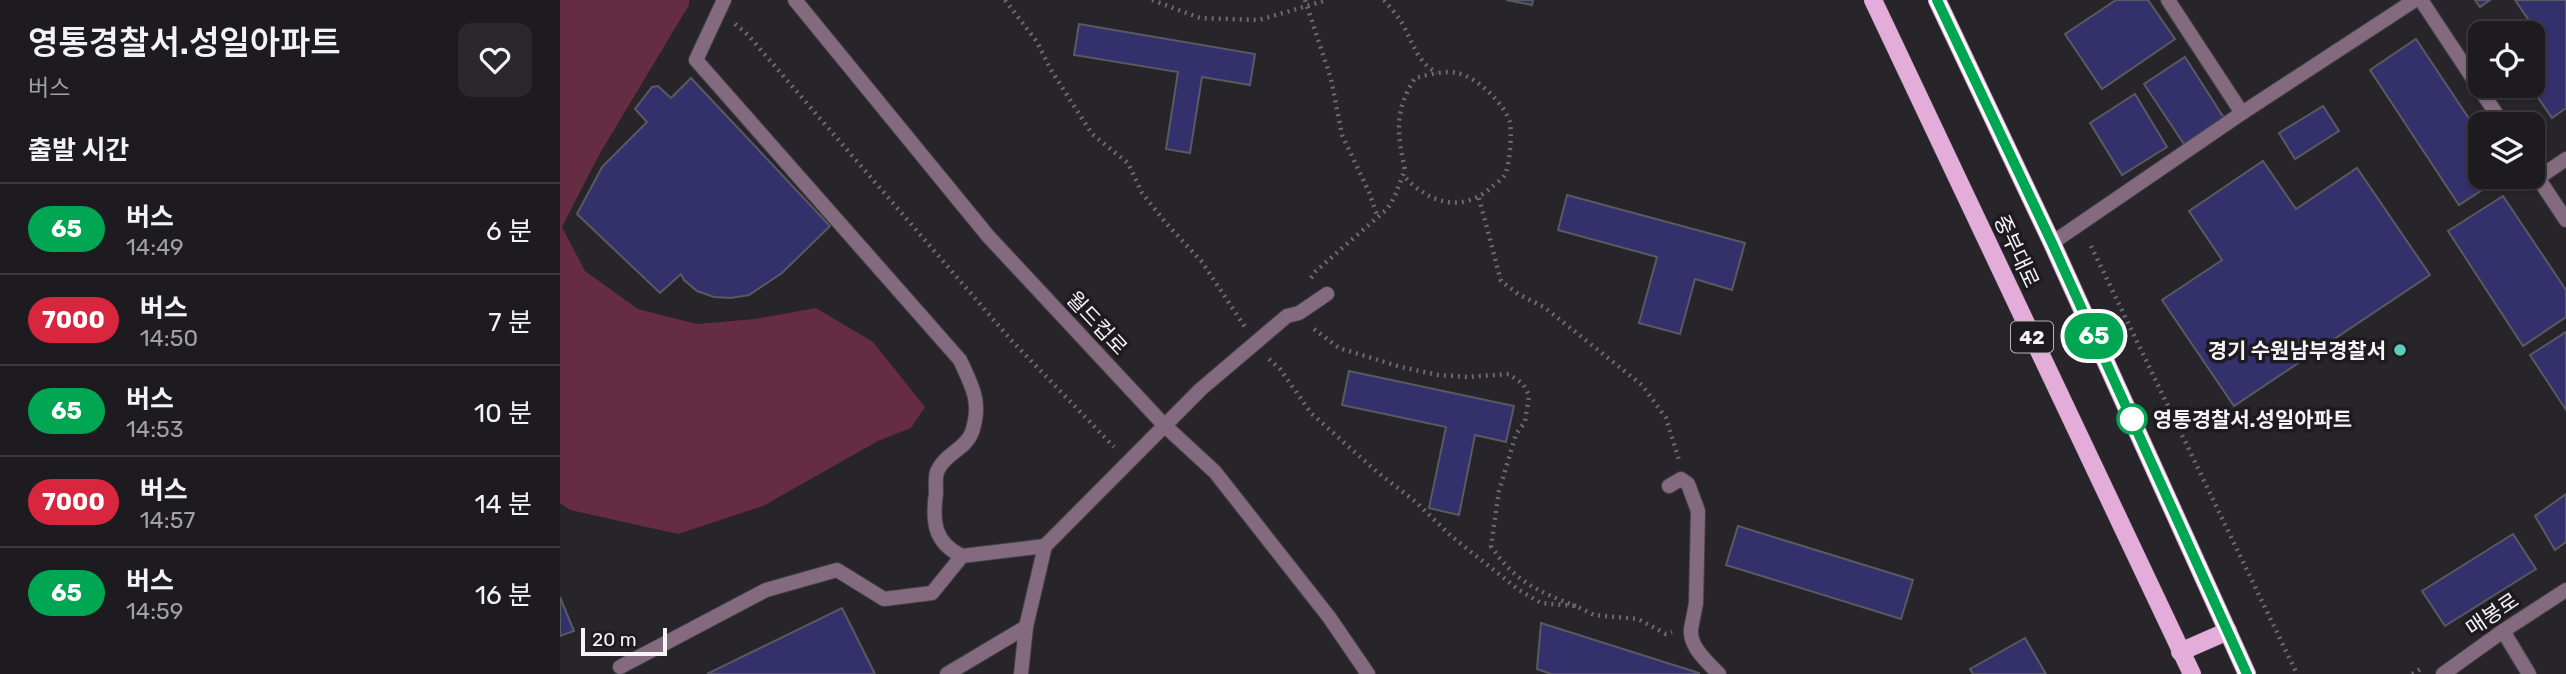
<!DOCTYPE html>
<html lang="ko">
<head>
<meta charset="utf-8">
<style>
  :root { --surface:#1d1b20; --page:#2a282d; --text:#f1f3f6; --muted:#a0a1a5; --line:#3b393e }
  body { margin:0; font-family:Rubik,"Noto Sans KR",sans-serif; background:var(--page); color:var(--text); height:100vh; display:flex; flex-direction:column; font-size:26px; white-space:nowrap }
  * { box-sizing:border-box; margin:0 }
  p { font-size:23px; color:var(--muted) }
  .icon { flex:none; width:38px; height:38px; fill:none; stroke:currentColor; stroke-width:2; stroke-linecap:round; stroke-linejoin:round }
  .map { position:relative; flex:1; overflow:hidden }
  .drawer { display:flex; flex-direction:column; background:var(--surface); width:560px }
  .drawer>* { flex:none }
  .badge { padding:0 14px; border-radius:23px; font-size:24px; line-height:46px }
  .controls { position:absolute; left:1908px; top:21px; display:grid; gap:14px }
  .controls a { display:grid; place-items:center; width:77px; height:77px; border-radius:14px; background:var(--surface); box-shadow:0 2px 5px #0004,0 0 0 2px var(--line); font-size:35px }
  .scale { position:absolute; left:21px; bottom:18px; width:86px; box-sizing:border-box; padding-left:7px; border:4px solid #f6f4f8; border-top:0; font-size:19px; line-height:24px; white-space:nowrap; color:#f6f4f8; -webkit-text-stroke:5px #1d1b20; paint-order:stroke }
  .map>.badge { position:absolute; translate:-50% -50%; box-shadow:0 0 0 4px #fff }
  h2 { padding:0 28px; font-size:26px; line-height:63px }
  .round { display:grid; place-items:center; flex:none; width:74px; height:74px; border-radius:14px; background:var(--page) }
  .headline { display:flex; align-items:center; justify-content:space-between; height:119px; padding:0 28px }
  h1 { font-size:33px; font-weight:600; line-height:52px }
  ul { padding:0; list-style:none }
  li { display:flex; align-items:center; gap:21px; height:91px; padding:0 28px; border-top:2px solid var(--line) }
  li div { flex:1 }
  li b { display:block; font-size:26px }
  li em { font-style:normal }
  li .badge { min-width:77px; font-weight:700; text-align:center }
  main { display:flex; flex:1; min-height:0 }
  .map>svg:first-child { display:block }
</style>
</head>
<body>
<main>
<section class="drawer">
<div class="headline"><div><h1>영통경찰서.성일아파트</h1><p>버스</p></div><a class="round"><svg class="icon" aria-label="heart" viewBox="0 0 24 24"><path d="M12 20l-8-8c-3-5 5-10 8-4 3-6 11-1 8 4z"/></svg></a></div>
<h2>출발 시간</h2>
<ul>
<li><span class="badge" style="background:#00a651;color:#fff">65</span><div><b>버스</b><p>14:49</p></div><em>6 분</em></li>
<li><span class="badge" style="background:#d7263d;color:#fff">7000</span><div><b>버스</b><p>14:50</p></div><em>7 분</em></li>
<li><span class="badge" style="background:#00a651;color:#fff">65</span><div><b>버스</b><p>14:53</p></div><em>10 분</em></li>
<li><span class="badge" style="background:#d7263d;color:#fff">7000</span><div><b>버스</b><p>14:57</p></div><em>14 분</em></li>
<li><span class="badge" style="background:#00a651;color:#fff">65</span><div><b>버스</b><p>14:59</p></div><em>16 분</em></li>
</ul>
</section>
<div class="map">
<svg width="2006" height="674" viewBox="0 0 2006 674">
  <rect width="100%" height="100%" fill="#27242a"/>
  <!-- green -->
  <path fill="#662c41" d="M0,0H129V5L39,155L2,227L25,271L78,309L137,324L195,319L256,308L313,342L365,407L351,428L318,441L203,506L118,534L10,510L0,503Z"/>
  <!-- building -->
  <g fill="#34306c" stroke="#595a61" stroke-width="2">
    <path d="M946,0H973L972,5Z"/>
    <path d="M1556,0H1588L1615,39L1542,89L1505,34Z"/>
    <path d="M1915,0H1930L1920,7Z"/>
    <path d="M1955,0H2006V108L1992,118L1970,86H1972V48L1983,41Z"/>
    <path d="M519,24L695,54L690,85L642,77L630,153L606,149L618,72L514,55Z"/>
    <path d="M1856,39L1920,135V177H1942L1899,205L1810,70Z"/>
    <path d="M1625,57L1664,118L1624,144L1584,84Z"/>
    <path d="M131,78L270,226L222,273L189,295L171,298L154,297L137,291L124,280L121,274L100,293L17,214L42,167L87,122L75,109L92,87L98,86L111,98Z"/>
    <path d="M1575,94L1607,147L1562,175L1530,123Z"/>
    <path d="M1763,106L1779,131L1735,159L1719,133Z"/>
    <path d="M1703,161L1736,209L1797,168L1870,275L1674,406L1602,300L1662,260L1629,211Z"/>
    <path d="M1007,195L1185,243L1172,290L1135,279L1120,334L1079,323L1097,257L998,230Z"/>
    <path d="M1943,196L2006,290V317L1963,346L1888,231Z"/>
    <path d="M2006,332V410L1970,355Z"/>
    <path d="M789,371L954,406L946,442L915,435L899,515L869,508L886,427L782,405Z"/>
    <path d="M2006,494V542L1995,550L1975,516Z"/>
    <path d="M1178,526L1353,580L1341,619L1166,565Z"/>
    <path d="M1953,534L1976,569L1885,626L1862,591Z"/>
    <path d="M0,597L14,631L0,636Z"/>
    <path d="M282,608L315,674H147Z"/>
    <path d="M981,623L1139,673V674H991L977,669Z"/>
    <path d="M1465,638L1486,674H1413L1410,669Z"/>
  </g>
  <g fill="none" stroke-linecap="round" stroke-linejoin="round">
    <!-- service casing -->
    <g stroke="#444147" stroke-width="16">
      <g id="service">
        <path d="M164,0L136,60L400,360C412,386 422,402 412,432C406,449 384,454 377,472C375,478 376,487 376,493C372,521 374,543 402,556"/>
        <path d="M1109,486L1121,479L1128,484L1138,511L1136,603L1132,624"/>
        <path d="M60,667L206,590L277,570L324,599L372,593L402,556L485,546"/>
        <path d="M387,674L466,627"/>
        <path d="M461,674L466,627L485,546L641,389L727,316L739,313L767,294"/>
      </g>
    </g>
    <!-- minor casing -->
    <g stroke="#444147" stroke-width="16">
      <g id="minor">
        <path d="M1608,0L1682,113"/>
        <path d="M1861,0L1943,124"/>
        <path d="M1972,169L2006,220"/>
        <path d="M1978,178L2006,159"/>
        <path d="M1492,243L1682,113L1855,0"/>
        <path d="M1132,624C1126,644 1146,661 1159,674"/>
        <path d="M1943,631L1969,674"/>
      </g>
    </g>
    <!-- tertiary casing -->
    <g stroke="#444147" stroke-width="16">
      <g id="tertiary">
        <path d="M235,0L428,236L604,425L655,472L769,617L808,674"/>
        <path d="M1883,674L1943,631L2006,590"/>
      </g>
    </g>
    <!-- primary casing -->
    <g stroke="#444147" stroke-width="19">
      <g id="primary">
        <path d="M1313,0L1632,674"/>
        <path d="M1377,0L1492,243L1687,674"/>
        <path d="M1620,652L1668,631"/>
      </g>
    </g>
    <!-- path -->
    <g stroke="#6d6a6f" stroke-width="4.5" stroke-dasharray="2 5" stroke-linecap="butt">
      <path d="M445,0L477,42L491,70L532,134L568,163L582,193L606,223L642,262L685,327"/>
      <path d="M592,0L640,18L699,20L767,0"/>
      <path d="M745,0L771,79L782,135L809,192L818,218"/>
      <path d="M824,0C830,7 837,15 842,23C853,42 856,61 877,73"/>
      <path d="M175,24L188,35L451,340L554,447"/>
      <path d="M919,198L941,281L958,294L984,307L1082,385L1106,418L1119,460"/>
      <path d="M1531,246L1737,674"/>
      <path d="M751,278L756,271L827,209C836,197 839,184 845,170C837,133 834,111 855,78C868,75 884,70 897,73C916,76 946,105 950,123C952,134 950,167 944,176C941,180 935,184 932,187C901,214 868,203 843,175"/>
      <path d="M754,329L779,348L841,367L878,375L908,377L949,374L963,384L969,395L965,422L956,434L939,491L931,546C953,580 978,592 1016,606"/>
      <path d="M709,359L720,369L751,413L817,472L856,502L891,536L959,590L981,603L1016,606L1034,615L1078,619L1106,634L1112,632"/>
      <path d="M1852,674L1864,667"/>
    </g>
    <!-- service -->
    <use href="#service" stroke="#846a7e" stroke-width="14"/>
    <!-- minor -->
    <use href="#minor" stroke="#846a7e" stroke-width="14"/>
    <!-- tertiary -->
    <use href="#tertiary" stroke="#846a7e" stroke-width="14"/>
    <!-- primary -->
    <use href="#primary" stroke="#e4add9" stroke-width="18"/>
  </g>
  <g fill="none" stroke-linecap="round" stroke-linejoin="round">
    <!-- line casing -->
    <g stroke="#fff" stroke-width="16">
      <path id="line" d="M1377,0L1492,243L1687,674"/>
    </g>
    <!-- line -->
    <use href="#line" stroke="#00a651" stroke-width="10"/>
  </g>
  <!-- markers -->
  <circle fill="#5bcebc" stroke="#1d1b20" stroke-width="2.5" cx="1840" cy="350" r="7"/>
  <circle fill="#fff" stroke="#00a651" stroke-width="3.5" cx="1572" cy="419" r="14"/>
  <g text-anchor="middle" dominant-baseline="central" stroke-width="7" stroke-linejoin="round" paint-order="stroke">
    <!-- shield labels -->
    <rect fill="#1d1b20" stroke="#b5b3b7" stroke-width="2" x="1451" y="321.5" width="42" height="31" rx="5"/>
    <g font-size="19" font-weight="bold" fill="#f6f4f8">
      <text x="1472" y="337">42</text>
    </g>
    <!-- street labels -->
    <g font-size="21" fill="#f6f4f8" stroke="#1d1b20">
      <text transform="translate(1457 251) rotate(65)">중부대로</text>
      <text transform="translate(537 323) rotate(47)">월드컵로</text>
      <text transform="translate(1932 614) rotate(-34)">매봉로</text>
    </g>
    <!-- poi labels -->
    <g font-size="21" font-weight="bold" fill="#f6f4f8" stroke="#1d1b20" text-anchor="end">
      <text x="1826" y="350">경기 수원남부경찰서</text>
    </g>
    <!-- stop labels -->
    <g font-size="21" font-weight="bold" fill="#f6f4f8" stroke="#1d1b20" text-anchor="start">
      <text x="1593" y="419">영통경찰서.성일아파트</text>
    </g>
  </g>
</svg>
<div class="controls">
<a><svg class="icon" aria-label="locate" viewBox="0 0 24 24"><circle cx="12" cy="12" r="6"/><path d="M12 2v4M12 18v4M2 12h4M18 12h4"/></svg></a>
<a><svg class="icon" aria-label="layers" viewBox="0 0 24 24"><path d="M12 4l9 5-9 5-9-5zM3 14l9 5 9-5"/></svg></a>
</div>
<div class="scale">20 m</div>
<b class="badge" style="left:1534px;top:336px;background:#00a651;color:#fff">65</b>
</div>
</main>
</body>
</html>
